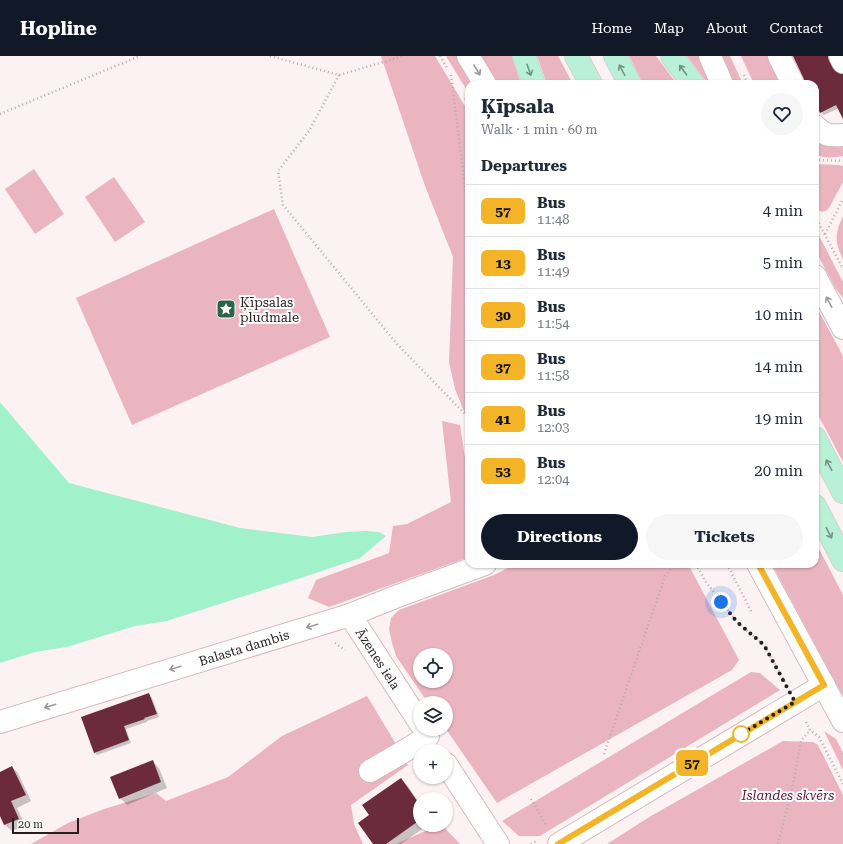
<!DOCTYPE html>
<html lang="en">
<head>
<meta charset="utf-8">
<style>
  :root { --surface:#fff; --page:#f6f6f7; --text:#1f2937; --muted:#747a83; --line:#e0e1e3; --accent:#111827 }
  body { margin:0; font-family:"Roboto Serif",serif; background:var(--page); color:var(--text); height:100vh; display:flex; flex-direction:column; font-size:15px; white-space:nowrap }
  * { box-sizing:border-box; margin:0 }
  p { font-size:13px; color:var(--muted) }
  .icon { flex:none; width:22px; height:22px; fill:none; stroke:currentColor; stroke-width:2; stroke-linecap:round; stroke-linejoin:round }
  .map { position:relative; flex:1; overflow:hidden }
  .side { position:absolute; left:465px; top:24px; width:354px; height:488px; display:flex; flex-direction:column; background:var(--surface); border-radius:12px; box-shadow:0 1px 3px #0004 }
  .side>* { flex:none }
  .badge { padding:0 8px; border-radius:6px; font-size:14px; line-height:26px }
  .tools { position:absolute; left:413px; top:592px; display:grid; gap:8px }
  .tools a { display:grid; place-items:center; width:40px; height:40px; border-radius:50%; background:var(--surface); box-shadow:0 1px 3px #0004; font-size:20px }
  .scale { position:absolute; left:12px; bottom:10px; width:67px; box-sizing:border-box; padding-left:4px; border:2px solid #261d1f; border-top:0; font-size:11px; line-height:14px; white-space:nowrap; color:#261d1f; -webkit-text-stroke:3px #fff; paint-order:stroke }
  .you { position:absolute; width:20px; height:20px; margin:-10px; border:3px solid #fff; border-radius:50%; background:#1a73e8; box-shadow:0 0 0 6px #1a73e833 }
  .map>.badge { position:absolute; translate:-50% -50%; box-shadow:0 0 0 2px #fff }
  h2 { padding:0 16px; font-size:15px; line-height:36px }
  .round { display:grid; place-items:center; flex:none; width:42px; height:42px; border-radius:21px; background:var(--page) }
  .overview { display:flex; align-items:center; justify-content:space-between; height:68px; padding:0 16px }
  h1 { font-size:19px; font-weight:700; line-height:30px }
  .primary-button { display:flex; gap:8px; margin-top:auto; padding:8px 16px }
  .primary-button a { flex:1; height:46px; border-radius:24px; background:var(--accent); color:#fff; font-size:16px; font-weight:700; line-height:46px; text-align:center }
  .primary-button a+a { background:var(--page); color:var(--text) }
  ul { padding:0; list-style:none }
  li { display:flex; align-items:center; gap:12px; height:52px; padding:0 16px; border-top:1px solid var(--line) }
  li div { flex:1 }
  li b { display:block; font-size:15px }
  li em { font-style:normal }
  li .badge { min-width:44px; font-weight:700; text-align:center }
  header { display:flex; align-items:center; gap:24px; box-sizing:border-box; height:56px; padding:0 20px; background:var(--accent); color:#fff }
  header strong { font-size:19px }
  nav { display:flex; gap:22px; margin-inline-start:auto; font-size:14px }
  .map>svg:first-child { display:block }
</style>
</head>
<body>
<header>
<strong>Hopline</strong>
<nav><a>Home</a><a>Map</a><a>About</a><a>Contact</a></nav>
</header>
<div class="map">
<svg width="843" height="788" viewBox="0 0 843 788">
  <rect width="100%" height="100%" fill="#fcf2f4"/>
  <!-- green -->
  <g fill="#eab4c0" fill-rule="evenodd">
    <path d="M381,0H435L469,57V376L465,358L455,333L449,306L453,201L425,130Z"/>
    <path d="M446,0H456L473,28H469V38Z"/>
    <path d="M479,0H512L521,28H496Z"/>
    <path d="M537,0H558L573,28H547Z"/>
    <path d="M629,0H656L677,28H643Z"/>
    <path d="M687,0H698L710,26L708,28Z"/>
    <path d="M721,0H730L743,28H734Z"/>
    <path d="M741,0H767L781,28H754Z"/>
    <path d="M815,85C824,90 832,92 843,91V100C834,102 824,102 815,99Z"/>
    <path d="M815,108L838,109L843,110V126L829,152C824,158 818,156 815,150Z"/>
    <path d="M34,113L64,158L35,178L5,133Z"/>
    <path d="M114,121L145,166L115,186L85,141Z"/>
    <path d="M274,153L330,281L132,369L76,242Z"/>
    <path d="M843,160V203C834,186 835,177 843,160Z"/>
    <path d="M815,172L843,226V242L836,233L815,194Z"/>
    <path d="M815,248L843,300V406L815,353Z"/>
    <path d="M442,365L460,369L468,421H469V501L329,551L308,542L316,524L389,497L393,470L407,468L451,446Z"/>
    <path d="M815,485L843,539V641L772,508H815Z"/>
    <path d="M516,508H688L739,604L732,614L497,747L446,673V647H428L396,600L392,587L389,573L391,562L399,554L494,519ZM420,599H446V625H420Z"/>
    <path d="M751,616L760,617L780,634L540,780H519L502,765Z"/>
    <path d="M367,640L390,678L408,709L351,749L354,768L363,788H31L68,767L104,753L156,737L166,745L228,721L282,680Z"/>
    <path d="M824,675L836,683L843,697V714Z"/>
    <path d="M783,685L813,686L818,689L843,739V788H607L651,760Z"/>
    <path d="M439,769H442L460,788H396Z"/>
  </g>
  <!-- water -->
  <path fill="#a1f1cb" d="M0,346L69,427L240,472L312,481L346,476L366,475L379,476L386,480L360,502L313,518L167,565L135,570L67,591L35,596L0,607Z"/>
  <!-- shadow -->
  <g fill="#0003">
    <path d="M793,0H843V61L839,52L824,59L821,56L815,44V28H807Z"/>
    <path d="M149,639L152,642L159,661L147,665V666L126,673L131,687L97,699L94,696Z"/>
    <path d="M152,705L159,712L167,732L127,749L120,742Z"/>
    <path d="M12,711L18,717L31,745L17,752L25,769L12,775L5,769L1,759L0,760V717Z"/>
    <path d="M401,723L407,729L420,748V769H428L401,788H374L370,760Z"/>
  </g>
  <!-- building -->
  <g fill="#6c2a3d">
    <path d="M793,0H843V63L836,49L820,57L815,46V28H806Z"/>
    <path d="M149,637L157,658L144,662L145,663L124,670L129,684L94,697L81,661Z"/>
    <path d="M153,704L161,726L119,743L110,721Z"/>
    <path d="M12,710L26,739L11,745L19,763L4,769L0,760V716Z"/>
    <path d="M401,722L420,749V764L386,788H373L358,767L369,759L362,749Z"/>
  </g>
  <g fill="none" stroke-linecap="round" stroke-linejoin="round">
    <!-- minor casing -->
    <g stroke="#d2babf" stroke-width="24">
      <g id="minor">
        <path d="M468,0L485,28"/>
        <path d="M710,0L722,28"/>
        <path d="M779,0L793,28"/>
        <path d="M840,0L843,6"/>
        <path d="M815,70C825,80 830,80 843,79"/>
        <path d="M815,220L843,272"/>
        <path d="M758,508L843,665"/>
        <path id="s1" d="M350,559L420,667"/>
        <path id="s2" d="M0,666L350,559L395,541L485,508"/>
        <path d="M446,708L498,788"/>
        <path d="M370,715L413,690L428,680"/>
        <path d="M559,788L824,629"/>
      </g>
    </g>
    <!-- major casing -->
    <g stroke="#d4d2d2" stroke-width="24">
      <g id="major">
        <path d="M524,0L534,28"/>
        <path d="M576,0L591,28"/>
        <path d="M615,0L630,28"/>
        <path d="M672,0L693,28"/>
        <path d="M815,382L843,436"/>
        <path d="M815,450L843,504"/>
      </g>
    </g>
    <!-- path -->
    <g stroke="#b6acae" stroke-width="2.5" stroke-dasharray="1 3" stroke-linecap="butt">
      <path d="M270,0L339,19L404,0"/>
      <path d="M440,0L447,12"/>
      <path d="M339,19L309,75L278,115L283,149L397,288L465,358L469,361"/>
      <path d="M451,19L469,162"/>
      <path d="M744,19L748,28"/>
      <path d="M465,42L469,48"/>
      <path d="M0,58L140,0"/>
      <path d="M815,103L819,104L843,105"/>
      <path d="M815,160L843,213"/>
      <path d="M825,178L843,143"/>
      <path d="M696,508L706,526L737,566L764,589L785,626"/>
      <path d="M727,508L752,557"/>
      <path d="M335,587L345,594"/>
      <path d="M806,666L810,674L819,681L843,728"/>
      <path d="M604,698L665,520L675,508"/>
      <path d="M531,743L546,769"/>
      <path d="M531,788L538,784"/>
      <path d="M778,788L793,729L801,685L810,674"/>
    </g>
    <!-- minor -->
    <use href="#minor" stroke="#fff" stroke-width="22"/>
    <!-- major -->
    <use href="#major" stroke="#b8f1d7" stroke-width="22"/>
  </g>
  <!-- one-way arrows -->
  <defs><path id="oneway-shaft" d="M-6 0H5M1.5-3L5.5 0L1.5 3" fill="none" stroke-width="1.6" stroke-linecap="round" stroke-linejoin="round"/></defs>
  <g stroke="#9d999a">
    <use href="#oneway-shaft" transform="translate(477 14) rotate(58)"/>
    <use href="#oneway-shaft" transform="translate(829 246) rotate(-118)"/>
    <use href="#oneway-shaft" transform="translate(312 570) rotate(163)"/>
    <use href="#oneway-shaft" transform="translate(175 612) rotate(163)"/>
    <use href="#oneway-shaft" transform="translate(50 650) rotate(163)"/>
  </g>
  <g stroke="#769284">
    <use href="#oneway-shaft" transform="translate(529 14) rotate(71)"/>
    <use href="#oneway-shaft" transform="translate(622 14) rotate(-118)"/>
    <use href="#oneway-shaft" transform="translate(683 14) rotate(-127)"/>
    <use href="#oneway-shaft" transform="translate(829 409) rotate(-118)"/>
    <use href="#oneway-shaft" transform="translate(829 477) rotate(62)"/>
  </g>
  <g fill="none" stroke-linecap="round" stroke-linejoin="round">
    <!-- line casing -->
    <g stroke="#fff" stroke-width="9">
      <path id="line" d="M558,788L824,629L758,508"/>
    </g>
    <!-- line -->
    <use href="#line" stroke="#f4b427" stroke-width="6"/>
    <!-- walk -->
    <path stroke="#261d1f" stroke-width="4" stroke-dasharray="0 7.2" d="M721,546L737,566L764,589L795,646L741,678"/>
  </g>
  <!-- icons -->
  <defs>
    <g id="sight-square" transform="scale(1)"><rect x="-9" y="-9" width="18" height="18" rx="4" fill="#2b634b" stroke="#fff"/><path d="M0-6L1.8-2.2L6-1.7L2.9 1.2L3.7 5.4L0 3.3L-3.7 5.4L-2.9 1.2L-6-1.7L-1.8-2.2Z" fill="#fff"/></g>
  </defs>
  <g fill-rule="evenodd">
    <use href="#sight-square" x="226" y="253"/>
  </g>
  <!-- markers -->
  <circle fill="#fff" stroke="#f4b427" stroke-width="2" cx="741" cy="678" r="8"/>
  <g text-anchor="middle" dominant-baseline="central" stroke-width="4" stroke-linejoin="round" paint-order="stroke">
    <!-- poi labels -->
    <g font-size="13" fill="#261d1f" stroke="#fff" text-anchor="start">
      <text x="240" y="246">Ķīpsalas<tspan x="240" dy="15">pludmale</tspan></text>
    </g>
    <!-- street labels -->
    <g font-size="13" fill="#261d1f" stroke="#fff">
      <text stroke="none"><textPath href="#s2" startOffset="255">Balasta dambis</textPath></text>
      <text stroke="none"><textPath href="#s1" startOffset="52">Āzenes iela</textPath></text>
    </g>
    <!-- park labels -->
    <g font-size="13" font-style="italic" fill="#6a0e32" stroke="#fff">
      <text x="788" y="739">Islandes skvērs</text>
    </g>
  </g>
</svg>
<div class="tools">
<a><svg class="icon" aria-label="locate" viewBox="0 0 24 24"><circle cx="12" cy="12" r="6"/><path d="M12 2v4M12 18v4M2 12h4M18 12h4"/></svg></a>
<a><svg class="icon" aria-label="layers" viewBox="0 0 24 24"><path d="M12 4l9 5-9 5-9-5zM3 14l9 5 9-5"/></svg></a>
<a>+</a>
<a>−</a>
</div>
<div class="scale">20 m</div>
<div class="you" style="left:721px;top:546px"></div>
<b class="badge" style="left:692px;top:707px;background:#f4b427;color:#111">57</b>
<section class="side">
<div class="overview"><div><h1>Ķīpsala</h1><p>Walk · 1 min · 60 m</p></div><a class="round"><svg class="icon" aria-label="heart" viewBox="0 0 24 24"><path d="M12 20l-8-8c-3-5 5-10 8-4 3-6 11-1 8 4z"/></svg></a></div>
<h2>Departures</h2>
<ul>
<li><span class="badge" style="background:#f4b427;color:#111">57</span><div><b>Bus</b><p>11:48</p></div><em>4 min</em></li>
<li><span class="badge" style="background:#f4b427;color:#111">13</span><div><b>Bus</b><p>11:49</p></div><em>5 min</em></li>
<li><span class="badge" style="background:#f4b427;color:#111">30</span><div><b>Bus</b><p>11:54</p></div><em>10 min</em></li>
<li><span class="badge" style="background:#f4b427;color:#111">37</span><div><b>Bus</b><p>11:58</p></div><em>14 min</em></li>
<li><span class="badge" style="background:#f4b427;color:#111">41</span><div><b>Bus</b><p>12:03</p></div><em>19 min</em></li>
<li><span class="badge" style="background:#f4b427;color:#111">53</span><div><b>Bus</b><p>12:04</p></div><em>20 min</em></li>
</ul>
<div class="primary-button"><a>Directions</a><a>Tickets</a></div>
</section>
</div>
</body>
</html>
